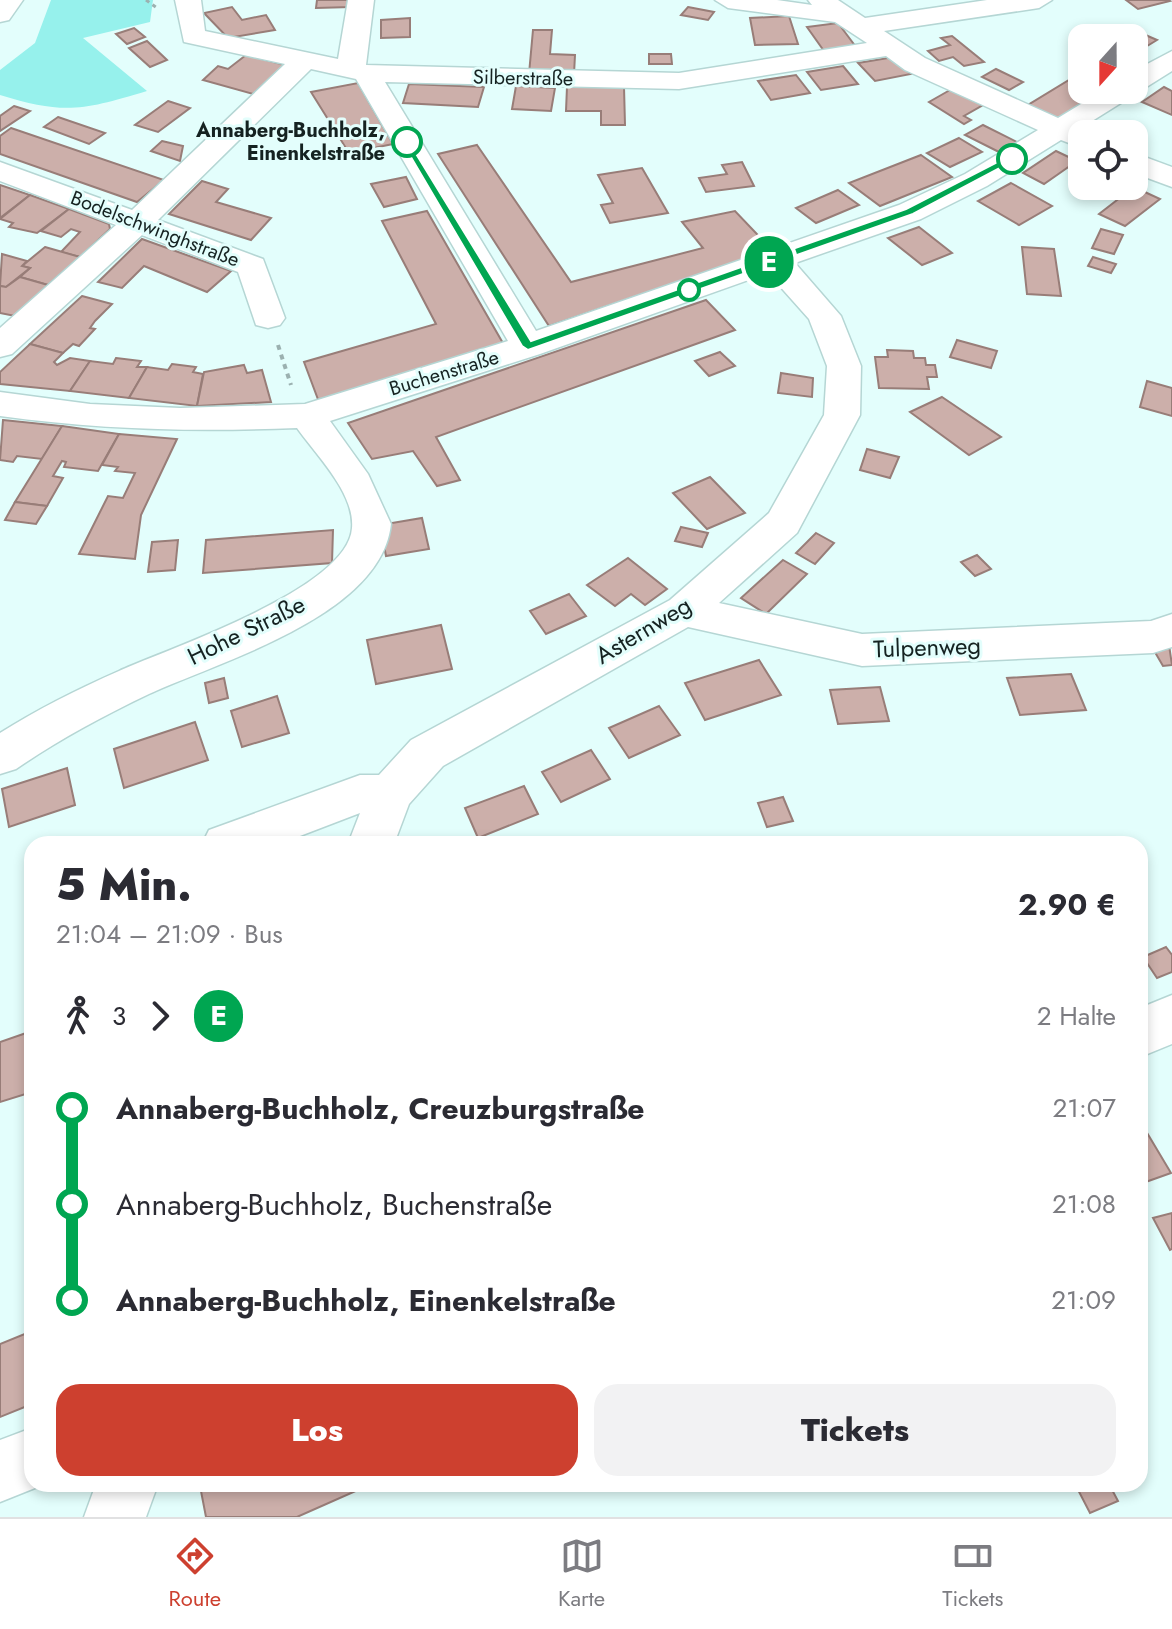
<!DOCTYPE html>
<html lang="de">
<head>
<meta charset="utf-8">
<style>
  :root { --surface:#fff; --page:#f2f2f3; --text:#2b2b33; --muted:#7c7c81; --line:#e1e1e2; --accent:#cd402f }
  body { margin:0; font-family:Jost,sans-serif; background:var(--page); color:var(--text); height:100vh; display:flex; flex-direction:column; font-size:30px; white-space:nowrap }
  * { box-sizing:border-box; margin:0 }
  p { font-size:26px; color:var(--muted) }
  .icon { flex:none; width:44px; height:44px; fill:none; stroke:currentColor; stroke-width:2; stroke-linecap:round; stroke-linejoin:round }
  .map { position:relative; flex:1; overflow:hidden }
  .panel { position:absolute; left:24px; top:836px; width:1124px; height:656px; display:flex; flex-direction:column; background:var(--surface); border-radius:24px; box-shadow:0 4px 12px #0003 }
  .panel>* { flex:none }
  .badge { padding:0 16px; border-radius:26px; font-size:28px; line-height:52px }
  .needle { width:52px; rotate:201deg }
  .fabs { position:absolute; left:1068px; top:24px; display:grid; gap:16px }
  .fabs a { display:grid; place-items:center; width:80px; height:80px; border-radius:16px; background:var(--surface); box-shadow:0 4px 12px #0003; font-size:40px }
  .map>.badge { position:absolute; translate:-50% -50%; box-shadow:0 0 0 4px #fff }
  .legs { display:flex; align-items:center; gap:12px; height:88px; padding:0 32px; font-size:26px }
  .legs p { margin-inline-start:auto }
  .headline { display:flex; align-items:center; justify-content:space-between; height:136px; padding:0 32px }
  h1 { font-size:44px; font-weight:800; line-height:60px }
  .cta { display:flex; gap:16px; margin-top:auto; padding:16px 32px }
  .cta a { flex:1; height:92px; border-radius:24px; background:var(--accent); color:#fff; font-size:32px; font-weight:800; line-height:92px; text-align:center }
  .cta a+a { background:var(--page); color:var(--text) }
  ul { padding:0 32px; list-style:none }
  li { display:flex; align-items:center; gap:28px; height:96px; font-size:30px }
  li i { display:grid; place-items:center; width:12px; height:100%; margin:0 10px; background:currentColor }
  li i::after { content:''; width:20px; height:20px; margin:-10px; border:6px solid; border-radius:50%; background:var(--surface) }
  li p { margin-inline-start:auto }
  li:first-child i { background:linear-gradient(#0000 50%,currentColor 0) }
  li:last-child i { background:linear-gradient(currentColor 50%,#0000 0) }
  .tabs { display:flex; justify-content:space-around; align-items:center; height:112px; border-top:2px solid var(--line); background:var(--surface); font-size:22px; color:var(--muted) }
  .tabs a { display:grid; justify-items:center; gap:4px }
  .tabs .on { color:var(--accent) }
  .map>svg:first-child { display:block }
</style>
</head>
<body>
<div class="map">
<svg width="1172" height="1517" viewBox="0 0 1172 1517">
  <rect width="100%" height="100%" fill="#e3fefc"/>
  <!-- green -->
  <path fill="#96f1ec" d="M51,0H153L150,22L83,38L147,91C84,110 64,115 0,95V70L35,43Z"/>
  <!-- building -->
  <g fill="#ccafaa" stroke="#987d78" stroke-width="2">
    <path d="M317,0H352L351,7L316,8Z"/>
    <path d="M1126,0H1168L1170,1L1138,9Z"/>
    <path d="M232,7L242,20L266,15L275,30L228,38L204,13Z"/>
    <path d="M688,7L714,12L708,20L681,15Z"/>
    <path d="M789,16L798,44L755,45L750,18Z"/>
    <path d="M410,18V37L381,38V20Z"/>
    <path d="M838,23L856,47L824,51L807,27Z"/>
    <path d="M1127,27L1157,40L1139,51L1134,49V38H1110Z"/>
    <path d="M134,28L145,37L127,44L116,34Z"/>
    <path d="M533,30H552L550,54L575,55L574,74H529Z"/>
    <path d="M952,36L984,62L964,66L953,57L939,61L928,51L950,45L941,38Z"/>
    <path d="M147,41L167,60L150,67L129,48Z"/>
    <path d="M649,54H671L672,64H649Z"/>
    <path d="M246,55L285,65L253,94L203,80L218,66L228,69Z"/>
    <path d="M894,57L911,74L875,81L858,63Z"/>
    <path d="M843,66L858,84L821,90L807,72Z"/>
    <path d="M996,69L1023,82L1009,90L982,77Z"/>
    <path d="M1082,72V90H1103L1058,119L1028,105Z"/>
    <path d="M796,75L810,93L771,100L758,81Z"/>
    <path d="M358,83L393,144L349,153L311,92Z"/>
    <path d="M409,84L484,87L478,107L403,103Z"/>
    <path d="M516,86L555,88L551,111L512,109Z"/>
    <path d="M567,87H624L625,125H601V111H566Z"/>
    <path d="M1164,87L1172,91V115L1142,102Z"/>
    <path d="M950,90L983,105L964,116L971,120L964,124L929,102Z"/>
    <path d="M168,101L190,108L158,132L135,125Z"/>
    <path d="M14,106L30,111L0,131V116Z"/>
    <path d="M58,117L105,133L89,144L44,127Z"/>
    <path d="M983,125L1019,143L1001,153L965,135Z"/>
    <path d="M11,128L164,180L137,202L0,154V136Z"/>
    <path d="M959,138L982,152L950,167L927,153Z"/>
    <path d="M162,141L183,146L180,161L151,151Z"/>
    <path d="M477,145L571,282L703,248L682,222L735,211L772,250L549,326L438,154Z"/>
    <path d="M1056,151L1077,161L1044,184L1023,173Z"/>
    <path d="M921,155L952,177L880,206L849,183Z"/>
    <path d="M742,162L754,186L706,192L699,178L727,174L722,165Z"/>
    <path d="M642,168L668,213L610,223L601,205L613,203L598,175Z"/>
    <path d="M406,177L417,199L384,207L371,184Z"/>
    <path d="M202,181L228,189L216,202L271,218L251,240L169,214Z"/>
    <path d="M1011,183L1052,206L1019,225L978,201Z"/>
    <path d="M0,185L30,195L0,218Z"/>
    <path d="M1134,187L1160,199L1125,226L1099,214Z"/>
    <path d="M838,190L859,205L816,223L796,208Z"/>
    <path d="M30,195L69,209L37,233L9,227L13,223L0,219Z"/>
    <path d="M69,209L109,224L110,229L80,257L61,252L80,232L71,229L61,237L41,231Z"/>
    <path d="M427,211L504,345L319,402L304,362L436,324L382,221Z"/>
    <path d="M919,227L952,253L922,265L888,238Z"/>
    <path d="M1101,229L1123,235L1114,254L1092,248Z"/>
    <path d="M142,239L231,271L207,292L144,266L122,288L98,282Z"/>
    <path d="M45,247L80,257L48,285L20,277L30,268L22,266Z"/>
    <path d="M1022,247L1054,249L1061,296L1027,294Z"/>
    <path d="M2,254L27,261L22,266L30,268L6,287L0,286Z"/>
    <path d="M1093,257L1116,264L1111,273L1088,266Z"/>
    <path d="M20,277L48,285L15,316L0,313V286L6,287Z"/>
    <path d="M82,296L112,304L95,321L90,328L95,329L79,346L73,344L63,353L30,344Z"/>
    <path d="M706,300L735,330L436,437L460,480L437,486L413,451L372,459L348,423Z"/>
    <path d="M957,340L997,351L991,368L950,357Z"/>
    <path d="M30,344L63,353L54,362L57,365L70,358L90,361L70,391L0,384V372Z"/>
    <path d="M887,350L913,351L914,358H925L926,365H935L937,377H927L929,389L879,388L875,357H888Z"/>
    <path d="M720,352L735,366L709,376L695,361Z"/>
    <path d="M116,358L141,361L137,367H147L129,398L70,391L90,361L113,364Z"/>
    <path d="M172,364L196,367L193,372L203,374L197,406L129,398L147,367L168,370Z"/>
    <path d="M244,365L247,373L262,370L271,402L197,406L204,372Z"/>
    <path d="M781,373L813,378L812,397L778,393Z"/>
    <path d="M1147,381L1172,388V416L1140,407Z"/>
    <path d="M942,397L1001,437L969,455L910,412Z"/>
    <path d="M3,420L62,426L42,459L17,456L13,462L0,460Z"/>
    <path d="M62,426L119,434L98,471L64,467L66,462L62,461L53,476L63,478L47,506L15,502Z"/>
    <path d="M119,434L177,439L141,515L135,559L79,554L108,496L123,498L135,473L115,471L118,467L102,465Z"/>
    <path d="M867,449L899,457L890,478L860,470Z"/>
    <path d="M710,477L745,513L707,529L673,493Z"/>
    <path d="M15,502L47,506L36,524L5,520Z"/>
    <path d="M422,518L429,549L386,556L380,525Z"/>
    <path d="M681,527L708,533L702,547L675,541Z"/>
    <path d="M333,530L332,563L203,573L206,540Z"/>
    <path d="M816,533L834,543L815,564L796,553Z"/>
    <path d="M178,540L175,570L148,572L152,542Z"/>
    <path d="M977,555L991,569L975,576L961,562Z"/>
    <path d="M628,558L667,589L645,605L631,594L615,606L587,585Z"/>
    <path d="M783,560L807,574L766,614L741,598Z"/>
    <path d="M569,594L586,616L546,634L530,611Z"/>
    <path d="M441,625L452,669L376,684L367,640Z"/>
    <path d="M1169,645L1172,665L1163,666L1152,647Z"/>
    <path d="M759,660L781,695L705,720L685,683Z"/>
    <path d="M1071,674L1086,710L1020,715L1007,678Z"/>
    <path d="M224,678L228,698L209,703L205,683Z"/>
    <path d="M880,687L889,721L838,724L830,690Z"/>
    <path d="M277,696L289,733L242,747L231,711Z"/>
    <path d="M659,706L680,735L629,758L609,728Z"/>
    <path d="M195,722L208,760L124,788L114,749Z"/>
    <path d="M591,750L610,779L561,802L542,772Z"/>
    <path d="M67,768L75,805L9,827L2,789Z"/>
    <path d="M524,786L538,814L478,838L465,808Z"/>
    <path d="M783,797L793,821L767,827L758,803Z"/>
    <path d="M1166,947L1172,955V972L1157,978L1143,957Z"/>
    <path d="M32,1031V1092L0,1102V1042Z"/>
    <path d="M1140,1121L1171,1173L1140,1184Z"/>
    <path d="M1172,1213V1249L1170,1250L1153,1218Z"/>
    <path d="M32,1331V1404L0,1417V1344Z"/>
    <path d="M206,1484H366L367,1486L297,1517H206L200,1486Z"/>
    <path d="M1075,1484H1109L1118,1501L1090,1513Z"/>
  </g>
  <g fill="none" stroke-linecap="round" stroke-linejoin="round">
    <!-- minor casing -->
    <g stroke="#b5d6d4" stroke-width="3">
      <g id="minor">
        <path d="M0,0H23L9,20L0,22Z"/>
        <path d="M175,0H201L205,31L338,59L348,0H374L366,65L679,73L867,43L835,22L728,8L715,0H777L812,5L808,0H838L865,18L987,0H1052L1039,8L884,31L925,58L1058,118L1104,90H1134V71L1172,51V71L1081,128L1093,134H1082V148L1061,140L987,186L921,219L795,263L841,316L861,366L860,415L797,533L719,603L862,634L1151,621L1172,614V647L1153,653L862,666L688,627L443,766L409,804L394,844H348L360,813L279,844H202L209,830L360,775H379L411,740L670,600L769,513L824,415L827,366L809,319L768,273L540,354L330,421L368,474L391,524C381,616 220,661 149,694C103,716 58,740 16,769L0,774V733C38,709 78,689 119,671C169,648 348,589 352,528C355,493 316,455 297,428C195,432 102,430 0,416V392L90,404L180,408L305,404L508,341L356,79L311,69L158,220L263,259L285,318L280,325L268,328L256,325L238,272L142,235L12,354L0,357V328L116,225L0,181V162L132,210L285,64L184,42ZM886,56L905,70L1038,130L965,174L899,205L536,331L385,82L679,89Z"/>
        <path d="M1134,153L1172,167V187L1134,173Z"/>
        <path d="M1172,995V1044L1140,1057V1008Z"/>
        <path d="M32,1428V1484H45L0,1502V1440Z"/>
        <path d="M96,1484H158L146,1517H84Z"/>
      </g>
    </g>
    <!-- path-far1 -->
    <path stroke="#9bb1b0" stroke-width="3" stroke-dasharray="4 4" stroke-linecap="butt" d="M146,0L157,8"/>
    <!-- path -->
    <path stroke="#9bb1b0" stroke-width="4" stroke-dasharray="5 5" stroke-linecap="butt" d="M278,345L291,385"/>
    <!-- minor -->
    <use href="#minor" fill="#fff" fill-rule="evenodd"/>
  </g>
  <!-- line-1 -->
  <path fill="#00a651" stroke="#fff" stroke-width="2" d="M407,139L531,341L906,209L1009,156L1017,159L913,214L528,350L522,346L402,142Z"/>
  <!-- markers -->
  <g fill="#fff" stroke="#00a651" stroke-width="4">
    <circle cx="407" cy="142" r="14"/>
    <circle cx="1012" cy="159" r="14"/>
    <circle cx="689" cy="290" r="10"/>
  </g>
  <g text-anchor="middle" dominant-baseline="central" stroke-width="6" stroke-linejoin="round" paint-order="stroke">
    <!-- far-street labels -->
    <g font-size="20" fill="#152221" stroke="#e3fefc">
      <text transform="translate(523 78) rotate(1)">Silberstraße</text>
      <text transform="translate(155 229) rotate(21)">Bodelschwinghstraße</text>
      <text transform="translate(444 373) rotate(-17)">Buchenstraße</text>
    </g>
    <!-- far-stop labels -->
    <g font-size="20" font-weight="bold" fill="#152221" stroke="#e3fefc" text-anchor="end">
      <text x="385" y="130">Annaberg-Buchholz,<tspan x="385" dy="23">Einenkelstraße</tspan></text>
    </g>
    <!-- street labels -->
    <g font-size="24" fill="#152221" stroke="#e3fefc">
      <text transform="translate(246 630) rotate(-26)">Hohe Straße</text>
      <text transform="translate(643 630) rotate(-31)">Asternweg</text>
      <text transform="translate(927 647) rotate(-2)">Tulpenweg</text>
    </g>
  </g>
</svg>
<div class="fabs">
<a><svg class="needle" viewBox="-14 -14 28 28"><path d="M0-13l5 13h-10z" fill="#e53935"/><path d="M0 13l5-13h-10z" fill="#7c7c81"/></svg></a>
<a><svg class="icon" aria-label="locate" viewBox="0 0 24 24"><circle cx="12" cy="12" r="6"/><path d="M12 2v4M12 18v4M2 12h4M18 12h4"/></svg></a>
</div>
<b class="badge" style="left:769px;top:262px;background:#00a651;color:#fff">E</b>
<section class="panel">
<div class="headline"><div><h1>5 Min.</h1><p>21:04 – 21:09 · Bus</p></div><b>2.90 €</b></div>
<div class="legs"><svg class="icon" aria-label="walk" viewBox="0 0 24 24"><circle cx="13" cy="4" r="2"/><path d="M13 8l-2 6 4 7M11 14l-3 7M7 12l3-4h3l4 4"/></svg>3<svg class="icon" aria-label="forward" viewBox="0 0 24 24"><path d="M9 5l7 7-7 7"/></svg><b class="badge" style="background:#00a651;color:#fff">E</b><p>2 Halte</p></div>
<ul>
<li><i style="color:#00a651"></i><b>Annaberg-Buchholz, Creuzburgstraße</b><p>21:07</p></li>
<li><i style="color:#00a651"></i><span>Annaberg-Buchholz, Buchenstraße</span><p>21:08</p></li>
<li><i style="color:#00a651"></i><b>Annaberg-Buchholz, Einenkelstraße</b><p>21:09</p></li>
</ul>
<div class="cta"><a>Los</a><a>Tickets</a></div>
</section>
</div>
<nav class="tabs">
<a class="on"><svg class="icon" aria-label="directions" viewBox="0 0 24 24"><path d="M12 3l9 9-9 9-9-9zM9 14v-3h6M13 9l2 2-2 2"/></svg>Route</a>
<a><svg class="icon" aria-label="map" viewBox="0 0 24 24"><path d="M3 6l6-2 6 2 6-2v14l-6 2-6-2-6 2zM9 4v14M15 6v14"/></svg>Karte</a>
<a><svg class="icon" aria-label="tickets" viewBox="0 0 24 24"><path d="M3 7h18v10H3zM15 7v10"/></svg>Tickets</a>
</nav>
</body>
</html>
